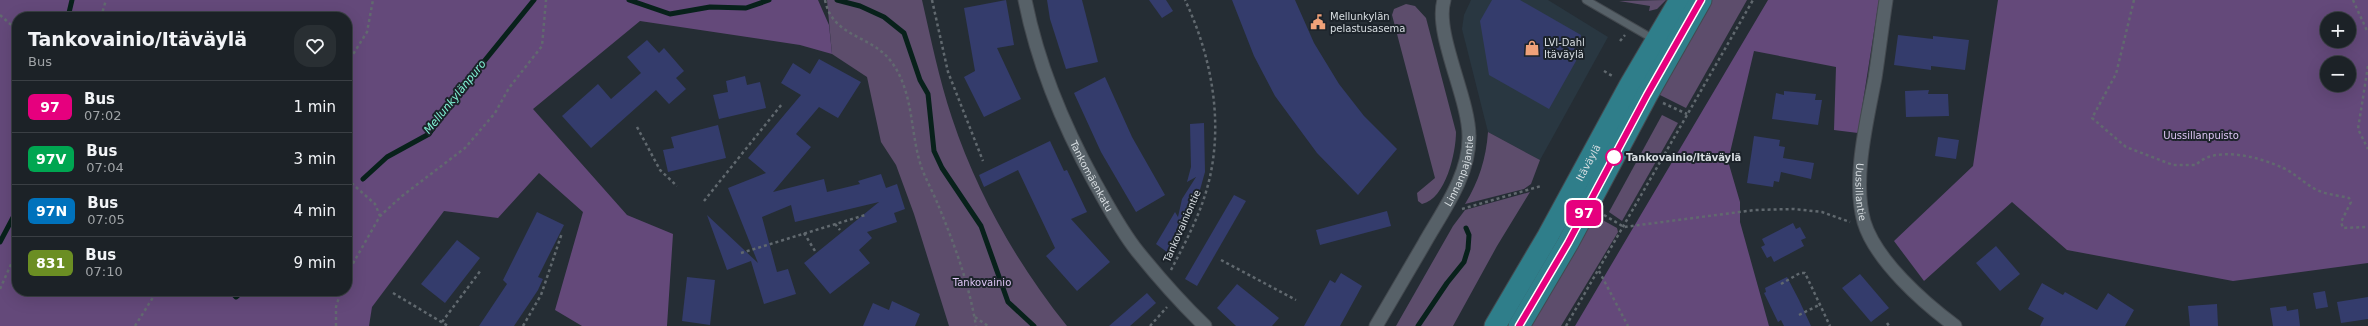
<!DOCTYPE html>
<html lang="en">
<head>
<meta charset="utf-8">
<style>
  :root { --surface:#1c2227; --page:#292f33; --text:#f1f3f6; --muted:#a0a4a7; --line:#3a3f44 }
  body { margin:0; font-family:"DejaVu Sans",sans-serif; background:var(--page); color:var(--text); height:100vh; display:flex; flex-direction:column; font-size:15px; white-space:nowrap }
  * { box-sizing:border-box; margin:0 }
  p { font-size:13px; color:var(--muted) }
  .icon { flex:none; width:22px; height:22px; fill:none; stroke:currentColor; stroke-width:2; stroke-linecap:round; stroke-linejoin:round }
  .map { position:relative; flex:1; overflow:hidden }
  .drawer { position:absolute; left:12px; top:12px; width:340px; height:284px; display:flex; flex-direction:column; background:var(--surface); border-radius:16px; box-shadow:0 4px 16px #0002,0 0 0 1px var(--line) }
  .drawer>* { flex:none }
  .badge { padding:0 8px; border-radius:6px; font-size:14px; line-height:26px }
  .fabs { position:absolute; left:2320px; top:12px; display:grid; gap:8px }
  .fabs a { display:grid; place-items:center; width:36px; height:36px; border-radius:50%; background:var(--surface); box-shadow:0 4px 16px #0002,0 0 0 1px var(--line); font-size:20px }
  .map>.badge { position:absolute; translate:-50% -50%; box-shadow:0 0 0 2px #fff }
  .round { display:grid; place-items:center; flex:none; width:42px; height:42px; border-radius:16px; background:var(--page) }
  .overview { display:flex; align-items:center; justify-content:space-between; height:68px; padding:0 16px }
  h1 { font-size:19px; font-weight:800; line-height:30px }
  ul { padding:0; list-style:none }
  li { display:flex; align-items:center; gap:12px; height:52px; padding:0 16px; border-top:1px solid var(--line) }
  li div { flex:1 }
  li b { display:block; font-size:15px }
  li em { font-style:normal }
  li .badge { min-width:44px; font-weight:700; text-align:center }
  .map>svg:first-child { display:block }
</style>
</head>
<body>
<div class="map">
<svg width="2368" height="326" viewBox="0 0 2368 326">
  <rect width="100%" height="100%" fill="#252d34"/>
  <!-- built -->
  <path fill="#293741" d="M1471,0H1548L1608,37L1540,160L1488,132L1462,29L1464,15Z"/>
  <!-- green -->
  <g fill="#5d4d6c">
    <path d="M827,0H922C931,39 939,79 952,118C977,193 1017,264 1067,326H949L914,214L896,165L881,142L867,77L832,54Z"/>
    <path d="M1666,0L1657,9L1649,11L1650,6L1619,1Z"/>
    <path d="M1706,0H1747L1686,108L1656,93Z"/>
    <path d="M1406,4L1415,6L1426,18L1456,132C1456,152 1446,199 1422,204L1418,201L1417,193L1435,178L1392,15L1394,9Z"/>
    <path d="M1662,115L1678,123L1622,221L1609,212Z"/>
    <path d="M1488,132L1540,160L1531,184L1524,189L1465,204C1479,181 1486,159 1488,132Z"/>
    <path d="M1530,192L1497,246L1453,326H1396L1453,226L1465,210Z"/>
    <path d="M1597,217L1617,228L1618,232L1561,326H1527L1569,252Z"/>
  </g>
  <!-- forest -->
  <g fill="#64497a" fill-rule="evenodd">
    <path d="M0,0H818L829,25L832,54L800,45L640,21L533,109L627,215L673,234L667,326H582L555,310L583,212L539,173L498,218L444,211L372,307L369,326H0ZM17,17H347V291H17Z"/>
    <path d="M1768,0H1879L1858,133L1834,130L1836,67L1754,51L1728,161L1740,202V222L1769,326H1575Z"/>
    <path d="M1998,0H2368V263L2233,281L2067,250L2012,202L1924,281L1894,241L1973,166ZM2327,19H2349V41H2327ZM2327,63H2349V85H2327Z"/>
  </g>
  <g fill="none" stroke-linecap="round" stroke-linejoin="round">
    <!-- stream -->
    <g stroke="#08211b" stroke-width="5">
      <path d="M629,0L670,14L710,7L746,8L769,0"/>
      <path d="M837,0L860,6L884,17L904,33L920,80L928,94L934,151L942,168L981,226L1008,302L1034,326"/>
      <path d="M68,17L72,0"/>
      <path d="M363,179L387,157L429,134L451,102L534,0"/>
      <path d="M0,242L17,210"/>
      <path d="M230,291L236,297L243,291"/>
      <path d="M1418,326L1447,283L1464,262L1468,249L1469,235L1466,228"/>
    </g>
  </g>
  <!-- building -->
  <g fill="#343c6c">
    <path d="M1006,0L1014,45L997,48L1021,99L984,117L964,77L975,71L964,8Z"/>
    <path d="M1047,0H1082L1098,62L1066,69L1050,19Z"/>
    <path d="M1149,0H1166L1173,11L1162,18Z"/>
    <path d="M1232,0H1295L1314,43L1339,84L1364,116L1397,149L1358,195L1317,153L1275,96L1254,56Z"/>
    <path d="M1492,0H1520L1581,35L1576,61L1549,109L1489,75L1480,21Z"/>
    <path d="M1898,35L1933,39V36L1969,40L1965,70L1931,66V70L1894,65Z"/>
    <path d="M647,40L659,53L664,48L684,71L676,78L686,89L669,104L656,90L591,148L562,116L598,84L611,99L641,73L627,57Z"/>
    <path d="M819,59L861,82L838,118L819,107L796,134L811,147L773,192L824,179L827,192L860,184L858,181L881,174L886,188L897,184L905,209L894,213L897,222L867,232L872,238L859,250L870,263L830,294L804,263L879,202L795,222L791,205L762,217L777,272L788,269L796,294L764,304L751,261L727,270L707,215L758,263L728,188L766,173L748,158L801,95L781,83L793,63L810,74Z"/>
    <path d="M745,76L747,85L760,82L766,108L719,119L713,95L728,92L726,81Z"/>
    <path d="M1105,77L1132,137L1165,195L1136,212L1101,152L1074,93Z"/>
    <path d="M1929,90L1928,94H1948L1949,116L1906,117L1905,91Z"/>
    <path d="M1784,91L1816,94L1815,100H1822L1818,125L1772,119L1776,93L1784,95Z"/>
    <path d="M1204,123L1205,172L1196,204L1167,252L1156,244L1175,212L1178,217L1182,199L1196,177L1187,182L1191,167L1190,124Z"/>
    <path d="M718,125L726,158L668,172L663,150L674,148L671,137Z"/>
    <path d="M1754,136L1780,140L1779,146L1785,147L1783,158L1814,163L1811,179L1781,172L1779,182L1774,181L1773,187L1747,183Z"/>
    <path d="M1938,137L1959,140L1956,159L1935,156Z"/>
    <path d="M1050,141L1064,171L1067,170L1087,212L1071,219L1110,262L1077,291L1046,256L1055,248L1018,170L984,187L979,175Z"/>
    <path d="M1234,195L1246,201L1197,286L1185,279Z"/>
    <path d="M1387,211L1391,226L1320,245L1316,230Z"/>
    <path d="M537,212L564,225L538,277L543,279L538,290L514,326H479L507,284L503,280Z"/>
    <path d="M1793,223L1796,229L1800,227L1806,238L1801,240L1804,246L1774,262L1771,256L1767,258L1761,247L1765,245L1762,239Z"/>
    <path d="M457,240L480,258L445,303L421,284Z"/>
    <path d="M1996,246L2020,274L2000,291L1976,263Z"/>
    <path d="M1341,273L1362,286L1340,326H1304L1330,280L1335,283Z"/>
    <path d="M1860,274L1889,308L1871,322L1842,288Z"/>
    <path d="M687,277L715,280L710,325L682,321Z"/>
    <path d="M1787,277L1799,300L1811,326H1784L1781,320L1778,322L1764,293L1766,292L1765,288Z"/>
    <path d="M2042,283L2063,295L2065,292L2097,310L2108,293L2134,310L2125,326H2040L2044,318L2028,309Z"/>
    <path d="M1237,284L1279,318L1272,326H1236L1217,308Z"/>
    <path d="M2325,291L2328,307L2316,309L2313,293Z"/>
    <path d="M1147,293L1156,303L1130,326H1109Z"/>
    <path d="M2368,297V319L2341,323L2337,302Z"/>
    <path d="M892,301L920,314L915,326H863L873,303L889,310Z"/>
    <path d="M2217,304L2218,326H2190L2188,306Z"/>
    <path d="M2286,306L2287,311L2298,309L2300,326H2273L2270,308Z"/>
  </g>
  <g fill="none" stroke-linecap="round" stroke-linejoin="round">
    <!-- lane casing -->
    <g stroke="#43494f" stroke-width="9">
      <path id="lane" d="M1586,0L1655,40"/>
    </g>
    <!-- street casing -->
    <g stroke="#43494f" stroke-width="15">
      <g id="street">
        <path id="s1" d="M1025,0C1038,65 1063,125 1095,183C1108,206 1121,231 1138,252C1159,278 1181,303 1205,326"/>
        <path id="s2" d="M1886,0C1882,26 1879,52 1875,78C1867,121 1852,179 1864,222C1876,261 1924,303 1955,326"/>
        <path id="s3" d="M1376,326C1392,299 1408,271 1424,244C1442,212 1470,175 1469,136C1469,98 1434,33 1444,0"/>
      </g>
    </g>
    <!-- primary casing -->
    <g stroke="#43494f" stroke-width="23">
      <g id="primary">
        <path id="s4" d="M1495,326L1548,236L1630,85L1680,0"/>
        <path d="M1519,326L1568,243L1647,95L1701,0"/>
      </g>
    </g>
    <!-- path -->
    <g stroke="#61696f" stroke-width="2.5" stroke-dasharray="3 3" stroke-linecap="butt">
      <path d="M825,0C833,39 873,34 893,64C914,95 910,132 921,166C926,180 934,194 939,207C955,246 969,284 976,326"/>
      <path d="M932,0L948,72L983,161"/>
      <path d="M2134,0L2116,74L2092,118L2126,147L2173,165H2196C2214,145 2260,157 2283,168C2297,174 2307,187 2322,192C2331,195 2341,196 2349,198L2351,202L2341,222L2343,228L2368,227"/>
      <path d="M2353,0L2368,33"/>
      <path d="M0,15L17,30"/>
      <path d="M101,17L106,0"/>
      <path d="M1620,41L1625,35"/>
      <path d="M347,64L367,32L373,0"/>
      <path d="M2368,66L2358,129L2368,149"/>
      <path d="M1604,71L1614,77"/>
      <path d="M1663,103L1687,114"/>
      <path d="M637,127L660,170L677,186"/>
      <path d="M347,179L375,204L380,216"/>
      <path d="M704,201L782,104"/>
      <path d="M1462,209L1541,186"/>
      <path d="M1604,215L1624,227L1755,210L1794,209L1822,212L1850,222"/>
      <path d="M835,224L840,230"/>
      <path d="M804,233L815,251"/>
      <path d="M741,253L865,215"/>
      <path d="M1221,260L1296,300"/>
      <path d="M1171,270C1184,245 1198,219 1206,192C1225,129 1213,59 1185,0"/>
      <path d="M1599,271L1628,326"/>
      <path d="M347,274L380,216L402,196L465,148L495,113L509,88L542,46L546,0"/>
      <path d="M1781,284L1800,273H1805L1830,326"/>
      <path d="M0,289L17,251"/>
      <path d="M393,293L448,326"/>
      <path d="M1799,315L1819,305"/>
      <path d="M975,317L988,326"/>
      <path d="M442,322L481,270"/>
      <path d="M1887,323L1889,326"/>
      <path d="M135,326L157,291"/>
      <path d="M336,326V307L341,291"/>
      <path d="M523,326L541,295L562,233"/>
      <path d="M1150,326L1167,307"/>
      <path d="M1566,326L1753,0"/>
    </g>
    <!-- lane -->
    <use href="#lane" stroke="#576168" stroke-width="7"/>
    <!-- street -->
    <use href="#street" stroke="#576168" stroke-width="13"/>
    <!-- primary -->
    <use href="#primary" stroke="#2f7e8a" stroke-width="21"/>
  </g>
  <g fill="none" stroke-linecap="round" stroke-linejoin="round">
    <!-- line casing -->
    <g stroke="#fff" stroke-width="9">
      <path id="line" d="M1519,326L1568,243L1647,95L1701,0"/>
    </g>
    <!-- line -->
    <use href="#line" stroke="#e6007e" stroke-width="6"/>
  </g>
  <!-- icons -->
  <defs>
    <g id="civic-bare" transform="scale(1.2)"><path d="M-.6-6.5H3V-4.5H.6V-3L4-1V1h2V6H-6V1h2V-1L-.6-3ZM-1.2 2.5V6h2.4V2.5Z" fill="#f0a279" stroke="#1c232a" stroke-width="2.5" paint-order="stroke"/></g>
    <g id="shop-bare" transform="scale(1.2)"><path d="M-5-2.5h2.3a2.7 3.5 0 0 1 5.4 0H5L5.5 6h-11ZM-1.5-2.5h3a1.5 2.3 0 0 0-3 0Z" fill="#f0a279" stroke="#1c232a" stroke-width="2.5" paint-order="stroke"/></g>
  </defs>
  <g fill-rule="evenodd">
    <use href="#civic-bare" x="1318" y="22"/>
    <use href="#shop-bare" x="1532" y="48"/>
  </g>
  <!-- markers -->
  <circle fill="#fff" stroke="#e6007e" stroke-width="2" cx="1614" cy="157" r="8"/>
  <g text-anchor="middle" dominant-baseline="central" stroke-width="4" stroke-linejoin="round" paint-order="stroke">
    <!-- poi labels -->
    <g font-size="10" fill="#d8dee2" stroke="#1c232a" text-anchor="start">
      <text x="1330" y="16">Mellunkylän<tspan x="1330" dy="12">pelastusasema</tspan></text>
      <text x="1544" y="42">LVI-Dahl<tspan x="1544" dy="12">Itäväylä</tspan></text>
    </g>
    <!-- park labels -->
    <g font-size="10" fill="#dfc7f6" stroke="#1c232a">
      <text x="2201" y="135">Uussillanpuisto</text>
      <text x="982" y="282">Tankovainio</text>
    </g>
    <!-- stop labels -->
    <g font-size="10" font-weight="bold" fill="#d8dee2" stroke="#1c232a" text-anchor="start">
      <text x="1626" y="157">Tankovainio/Itäväylä</text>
    </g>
    <!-- street labels -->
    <g font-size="10" fill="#d8dee2" stroke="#1c232a">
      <text stroke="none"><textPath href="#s4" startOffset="188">Itäväylä</textPath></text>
      <text stroke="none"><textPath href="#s3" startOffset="177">Linnanpajantie</textPath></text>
      <text stroke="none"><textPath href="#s1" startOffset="189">Tankomäenkatu</textPath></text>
      <text stroke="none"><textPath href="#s2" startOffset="194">Uussillantie</textPath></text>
      <text transform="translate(1182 226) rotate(-66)">Tankovainiontie</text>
    </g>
    <!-- water labels -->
    <g font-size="11" font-style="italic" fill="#80f2d5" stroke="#1c232a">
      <text transform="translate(455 97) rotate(-51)">Mellunkylänpuro</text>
    </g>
  </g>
</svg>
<div class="fabs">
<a>+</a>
<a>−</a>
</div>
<b class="badge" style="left:1584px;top:213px;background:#e6007e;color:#fff">97</b>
<section class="drawer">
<div class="overview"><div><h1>Tankovainio/Itäväylä</h1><p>Bus</p></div><a class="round"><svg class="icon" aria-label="heart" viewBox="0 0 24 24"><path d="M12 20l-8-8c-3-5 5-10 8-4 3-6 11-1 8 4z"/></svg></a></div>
<ul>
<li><span class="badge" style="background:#e6007e;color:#fff">97</span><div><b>Bus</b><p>07:02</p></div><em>1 min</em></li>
<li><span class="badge" style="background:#00a651;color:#fff">97V</span><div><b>Bus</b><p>07:04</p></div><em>3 min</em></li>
<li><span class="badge" style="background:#0072bc;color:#fff">97N</span><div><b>Bus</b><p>07:05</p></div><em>4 min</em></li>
<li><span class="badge" style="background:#6b8e23;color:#fff">831</span><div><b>Bus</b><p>07:10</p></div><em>9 min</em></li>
</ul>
</section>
</div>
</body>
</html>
